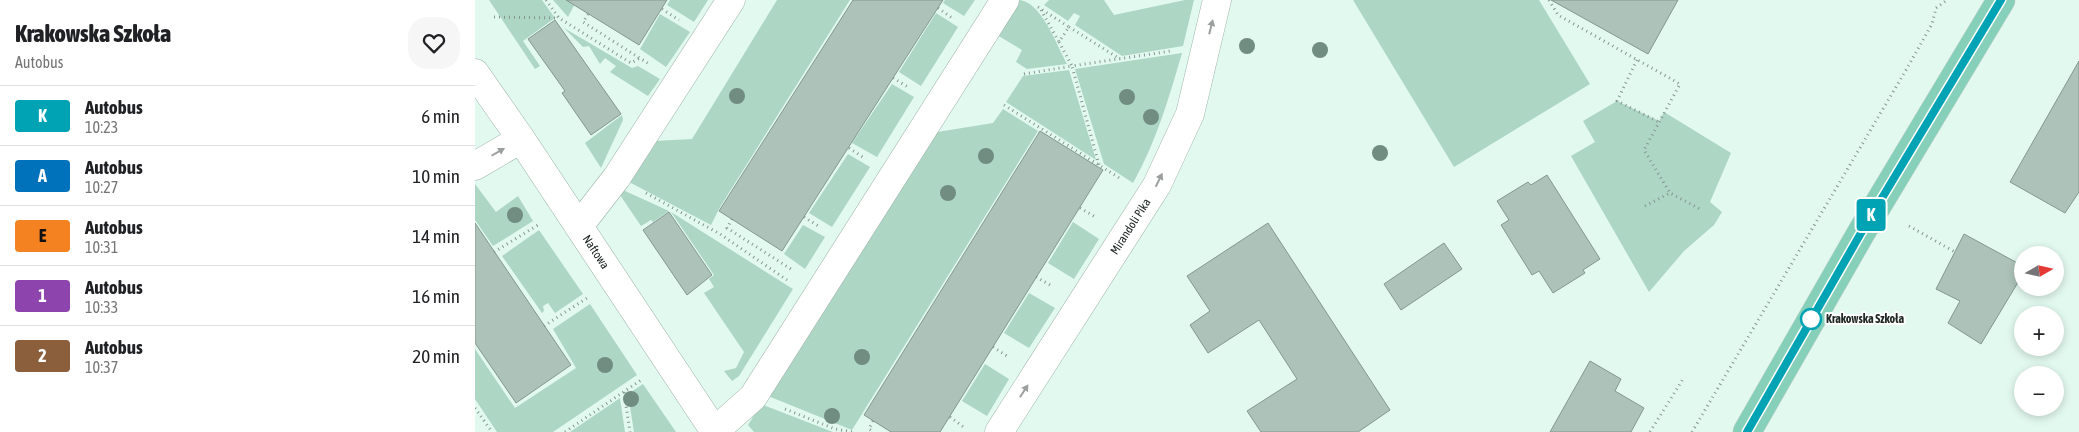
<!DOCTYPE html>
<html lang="pl">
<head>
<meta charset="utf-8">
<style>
  :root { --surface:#fff; --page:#f6f6f6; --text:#202124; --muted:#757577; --line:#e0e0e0 }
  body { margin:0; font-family:"Asap Condensed",sans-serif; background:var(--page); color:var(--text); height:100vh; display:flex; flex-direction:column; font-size:19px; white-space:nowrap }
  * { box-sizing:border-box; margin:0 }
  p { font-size:16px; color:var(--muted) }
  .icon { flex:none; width:28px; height:28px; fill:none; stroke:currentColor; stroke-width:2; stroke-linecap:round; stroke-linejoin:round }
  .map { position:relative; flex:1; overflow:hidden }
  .side { display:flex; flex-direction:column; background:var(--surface); width:475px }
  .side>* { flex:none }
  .badge { padding:0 10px; border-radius:4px; font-size:18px; line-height:32px }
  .needle { width:32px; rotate:81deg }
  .tools { position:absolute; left:1539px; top:246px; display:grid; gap:10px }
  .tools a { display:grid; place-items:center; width:50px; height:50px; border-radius:50%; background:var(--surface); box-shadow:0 2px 8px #0003; font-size:25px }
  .map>.badge { position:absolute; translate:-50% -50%; box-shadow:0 0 0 2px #fff }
  .round { display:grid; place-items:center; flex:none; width:52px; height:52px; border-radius:20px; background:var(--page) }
  .overview { display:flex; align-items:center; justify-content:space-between; height:85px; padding:0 15px }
  h1 { font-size:24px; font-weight:800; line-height:38px }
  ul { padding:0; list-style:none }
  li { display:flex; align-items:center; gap:15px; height:60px; padding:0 15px; border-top:1px solid var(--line) }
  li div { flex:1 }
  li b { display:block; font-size:19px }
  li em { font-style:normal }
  li .badge { min-width:55px; font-weight:700; text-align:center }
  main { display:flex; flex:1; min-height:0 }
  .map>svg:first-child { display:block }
</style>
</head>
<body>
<main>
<section class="side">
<div class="overview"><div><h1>Krakowska Szkoła</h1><p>Autobus</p></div><a class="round"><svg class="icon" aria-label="heart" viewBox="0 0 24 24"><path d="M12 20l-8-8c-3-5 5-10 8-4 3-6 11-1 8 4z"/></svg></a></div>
<ul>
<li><span class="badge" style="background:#00a3b4;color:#fff">K</span><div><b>Autobus</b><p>10:23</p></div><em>6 min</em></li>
<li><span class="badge" style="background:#0072bc;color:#fff">A</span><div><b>Autobus</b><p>10:27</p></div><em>10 min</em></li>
<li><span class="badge" style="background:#f58220;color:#111">E</span><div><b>Autobus</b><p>10:31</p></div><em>14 min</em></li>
<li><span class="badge" style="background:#8e44ad;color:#fff">1</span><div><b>Autobus</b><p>10:33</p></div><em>16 min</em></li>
<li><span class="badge" style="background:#8b5e3c;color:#fff">2</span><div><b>Autobus</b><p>10:37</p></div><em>20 min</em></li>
</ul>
</section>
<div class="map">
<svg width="1604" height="432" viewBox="0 0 1604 432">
  <rect width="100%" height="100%" fill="#e2f9ef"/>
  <!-- green -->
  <g fill="#add6c5">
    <path d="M14,0H67L80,18L48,41L65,66L60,69Z"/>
    <path d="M78,0H102L93,17Z"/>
    <path d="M195,0H233L219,22L192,5Z"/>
    <path d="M302,0H375L245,207L236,225L154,182L179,141L217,139Z"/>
    <path d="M470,0H500L489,16L468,3Z"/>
    <path d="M543,0C566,0 582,46 592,64L552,69L541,62L547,50L522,35Z"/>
    <path d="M574,0H629L639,15L710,0H719L708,46L647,56L600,25L605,16L599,13L593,21L569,5Z"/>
    <path d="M878,0H1064L1115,84L979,167Z"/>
    <path d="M461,13L483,27L446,86L424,72Z"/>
    <path d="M185,14L215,32L191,67L165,49Z"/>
    <path d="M89,28L157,68L163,66L185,79L173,96L135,72L141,66L130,58L125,64L114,46L108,47Z"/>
    <path d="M707,53C694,98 681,142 658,183L629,164L600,69Z"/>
    <path d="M594,70L621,160L531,102L548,76Z"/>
    <path d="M417,84L439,97L402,157L377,143Z"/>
    <path d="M1142,101L1184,121L1189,112L1256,153L1235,202L1247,212L1239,225L1209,251L1174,292L1096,156L1120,142L1108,121Z"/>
    <path d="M528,109L563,131L377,430L293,396L456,133L518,123Z"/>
    <path d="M147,115L148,120L126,168L110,143Z"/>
    <path d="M373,154L395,167L357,227L334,213Z"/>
    <path d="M0,184L21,212L43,196L58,221L18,246L0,220Z"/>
    <path d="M148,190L194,211L178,222L176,220L166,226L145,195Z"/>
    <path d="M196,212L318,289L264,376L257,381L249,371L261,368L269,352L229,293L239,287L234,279L239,275Z"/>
    <path d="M598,222L624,239L599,279L573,263Z"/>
    <path d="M328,225L350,237L330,269L309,254Z"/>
    <path d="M64,230L108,294L80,313L73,303L68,306L69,311L67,313L27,256Z"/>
    <path d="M554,293L580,308L554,348L529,333Z"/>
    <path d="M115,304L162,375L78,432H22L0,399V349L40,408L101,368L78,329Z"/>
    <path d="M510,364L534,379L512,416L487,401Z"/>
    <path d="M168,384L201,432H159L153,394Z"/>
    <path d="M145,398L150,432H95Z"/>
    <path d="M286,404L358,432H279L273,425Z"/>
  </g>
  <!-- building -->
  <g fill="#adc3b9" stroke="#83988f">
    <path d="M91,0H192L164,45Z"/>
    <path d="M378,0H468L307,251L244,211Z"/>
    <path d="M1076,0H1203L1173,54Z"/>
    <path d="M80,20L146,114L116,135L87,93L90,91L53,39Z"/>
    <path d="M1604,61V192L1590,213L1535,182Z"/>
    <path d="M565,131L628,170L465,432H416L389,415Z"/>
    <path d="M1072,175L1125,259L1108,270L1110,273L1078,293L1064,271L1057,275L1026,225L1034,220L1022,201L1053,182L1056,185Z"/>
    <path d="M194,212L237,275L212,295L168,230Z"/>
    <path d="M0,223L96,365L41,403L0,343Z"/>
    <path d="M793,223L915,410L883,432H786L772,411L822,379L784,320L733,353L715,325L735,311L712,276Z"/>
    <path d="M1489,234L1548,266V274L1506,344L1473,323L1485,301L1461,289Z"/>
    <path d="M969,243L987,269L926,310L909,284Z"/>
    <path d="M1115,361L1146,379L1140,391L1169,408L1156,432H1075Z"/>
  </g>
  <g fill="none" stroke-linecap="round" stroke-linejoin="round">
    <!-- minor casing -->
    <g stroke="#9db3a9" stroke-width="29">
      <g id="minor">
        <path id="s1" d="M0,73L46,139L240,432"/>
        <path d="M0,166L46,139"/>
        <path d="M104,226L142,177L256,0"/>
        <path d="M240,431L278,397L530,0"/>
        <path id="s2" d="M524,432L682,185L715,114L742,0"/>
      </g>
    </g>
    <!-- major casing -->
    <g stroke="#d7d8d8" stroke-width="29">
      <path id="major" d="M1272,432L1386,233L1526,0"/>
    </g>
    <!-- path -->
    <g stroke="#869790" stroke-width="3" stroke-dasharray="1 4" stroke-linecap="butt">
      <path d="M71,0L84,18L156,63L165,58"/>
      <path d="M1074,0L1083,15L1205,84L1169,150L1195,193L1225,209"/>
      <path d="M563,7L594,27L584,42L597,66L696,51"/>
      <path d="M463,8L477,18"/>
      <path d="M187,9L204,20"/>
      <path d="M566,10L584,42"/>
      <path d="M113,14L108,22L174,64"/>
      <path d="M19,17L83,18"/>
      <path d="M594,27L645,59"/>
      <path d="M1162,60L1142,101L1184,122"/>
      <path d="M549,74L597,66L624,165"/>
      <path d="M418,78L433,87"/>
      <path d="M529,105L646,179"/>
      <path d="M374,148L389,158"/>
      <path d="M171,193L245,234L312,280"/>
      <path d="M1170,206L1195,193"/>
      <path d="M605,208L622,218"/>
      <path d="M329,217L345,227"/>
      <path d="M257,219L252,228L319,271"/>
      <path d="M1434,226L1480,252"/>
      <path d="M19,252L63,225"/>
      <path d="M561,277L577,286"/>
      <path d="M69,326L112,298"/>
      <path d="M518,347L532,356"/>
      <path d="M149,392L155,432"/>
      <path d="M0,408L17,432"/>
      <path d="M310,409L360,429L378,432"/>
      <path d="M475,417L490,428"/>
      <path d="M398,421L394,429L399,432"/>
      <path d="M90,432L166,380"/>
      <path d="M1175,432L1208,379"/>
      <path d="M1217,432L1431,70L1457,24L1461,8L1472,0"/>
    </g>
    <!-- minor -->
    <use href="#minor" stroke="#fff" stroke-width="28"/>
    <!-- major -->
    <use href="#major" stroke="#86d0b9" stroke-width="28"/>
  </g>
  <!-- trees -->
  <g fill="#718c81">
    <circle cx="772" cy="46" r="8"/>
    <circle cx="845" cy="50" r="8"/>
    <circle cx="262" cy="96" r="8"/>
    <circle cx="652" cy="97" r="8"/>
    <circle cx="676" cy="117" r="8"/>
    <circle cx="905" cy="153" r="8"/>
    <circle cx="511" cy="156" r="8"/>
    <circle cx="473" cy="193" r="8"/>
    <circle cx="40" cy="215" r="8"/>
    <circle cx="387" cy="357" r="8"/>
    <circle cx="130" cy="365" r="8"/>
    <circle cx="156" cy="399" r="8"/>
    <circle cx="357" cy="416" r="8"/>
  </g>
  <!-- one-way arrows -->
  <defs><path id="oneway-solid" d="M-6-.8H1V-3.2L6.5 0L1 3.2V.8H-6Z" transform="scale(1.25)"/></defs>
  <g fill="#9b9f9d">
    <use href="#oneway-solid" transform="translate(736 27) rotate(-76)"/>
    <use href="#oneway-solid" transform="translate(23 152) rotate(-30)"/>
    <use href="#oneway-solid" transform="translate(684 180) rotate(-64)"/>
    <use href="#oneway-solid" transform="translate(549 391) rotate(-57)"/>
  </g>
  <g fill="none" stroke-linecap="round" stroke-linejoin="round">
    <!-- line casing -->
    <g stroke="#fff" stroke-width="11">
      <path id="line" d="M1272,432L1386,233L1526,0"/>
    </g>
    <!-- line -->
    <use href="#line" stroke="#00a3b4" stroke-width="8"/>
  </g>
  <!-- markers -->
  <circle fill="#fff" stroke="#00a3b4" stroke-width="2.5" cx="1336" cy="319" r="10"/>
  <g text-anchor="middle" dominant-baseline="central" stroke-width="4" stroke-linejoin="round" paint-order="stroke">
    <!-- street labels -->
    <g font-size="12" fill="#202925" stroke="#fff">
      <text stroke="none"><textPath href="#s2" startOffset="244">Mirandoli Pika</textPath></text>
      <text stroke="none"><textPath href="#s1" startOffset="216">Naftowa</textPath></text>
    </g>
    <!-- stop labels -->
    <g font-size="12" font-weight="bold" fill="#202925" stroke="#fff" text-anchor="start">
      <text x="1351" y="319">Krakowska Szkoła</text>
    </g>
  </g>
</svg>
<div class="tools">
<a><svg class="needle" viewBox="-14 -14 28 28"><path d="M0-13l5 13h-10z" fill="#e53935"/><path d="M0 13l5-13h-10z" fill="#757577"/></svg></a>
<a>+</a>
<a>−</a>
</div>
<b class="badge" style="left:1396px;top:215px;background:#00a3b4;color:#fff">K</b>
</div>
</main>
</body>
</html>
